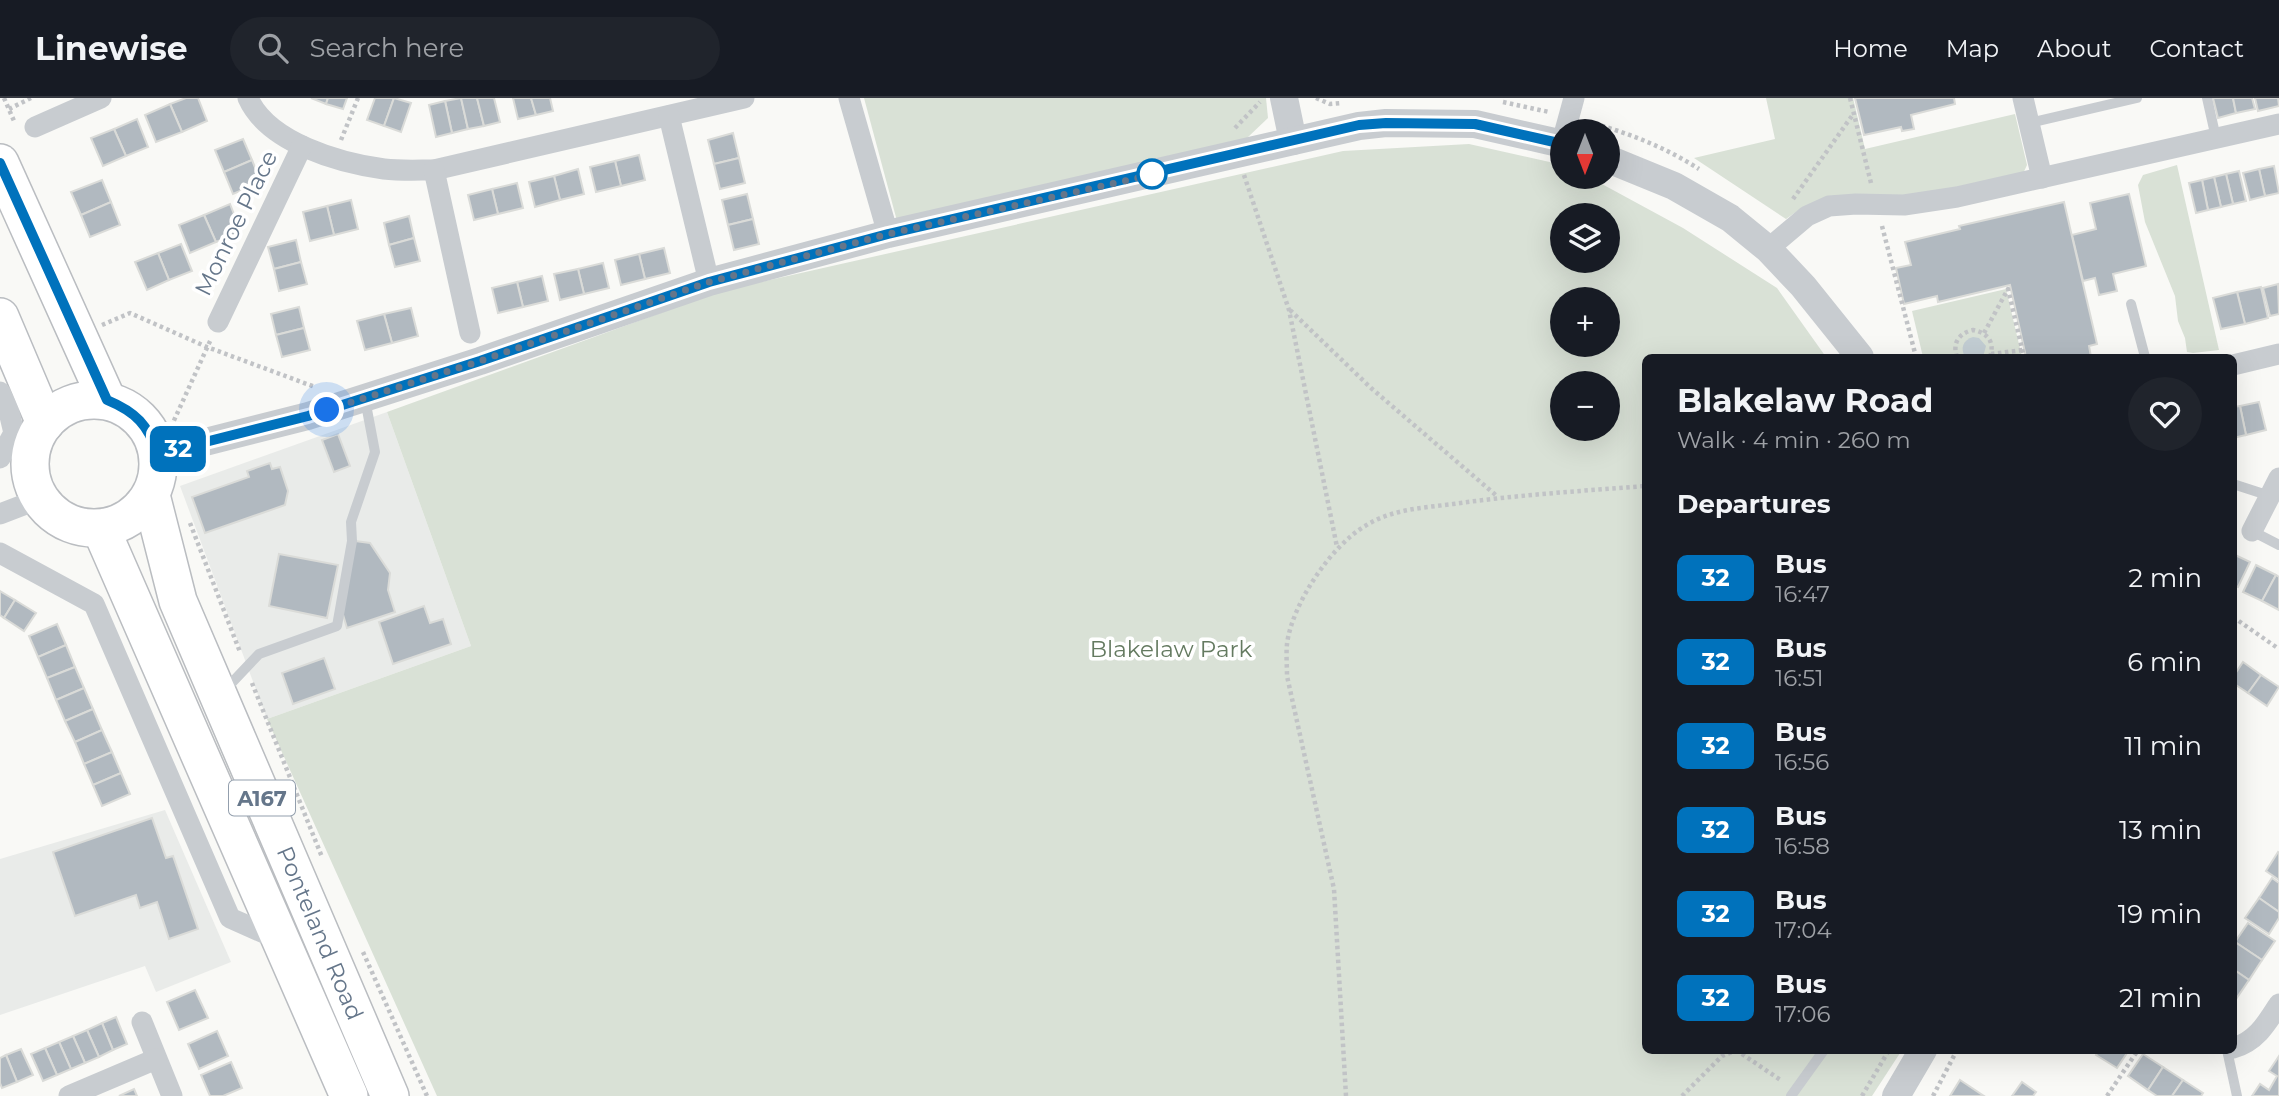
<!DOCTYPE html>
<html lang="en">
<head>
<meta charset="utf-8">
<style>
  :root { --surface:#171b24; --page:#20242c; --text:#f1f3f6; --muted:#9ea1a6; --line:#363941 }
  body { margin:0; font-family:Montserrat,sans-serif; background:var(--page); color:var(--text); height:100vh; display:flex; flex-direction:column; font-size:26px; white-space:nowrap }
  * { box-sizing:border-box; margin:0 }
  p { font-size:23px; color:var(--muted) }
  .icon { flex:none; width:38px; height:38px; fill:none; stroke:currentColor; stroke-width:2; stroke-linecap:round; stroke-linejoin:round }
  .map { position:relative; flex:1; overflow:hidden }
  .drawer { position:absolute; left:1642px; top:256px; width:595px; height:700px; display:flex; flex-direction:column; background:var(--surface); border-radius:10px; box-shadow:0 7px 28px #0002 }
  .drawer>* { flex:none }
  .badge { padding:0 14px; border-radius:10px; font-size:24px; line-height:46px }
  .needle { width:46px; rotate:180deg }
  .controls { position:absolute; left:1550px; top:21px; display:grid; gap:14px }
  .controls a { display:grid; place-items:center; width:70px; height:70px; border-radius:50%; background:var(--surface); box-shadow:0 7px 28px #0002; font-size:35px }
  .you { position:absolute; width:35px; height:35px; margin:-18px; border:5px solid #fff; border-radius:50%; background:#1a73e8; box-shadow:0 0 0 10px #1a73e833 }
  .map>.badge { position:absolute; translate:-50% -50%; box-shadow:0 0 0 4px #fff }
  h2 { padding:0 35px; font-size:26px; line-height:63px }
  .round { display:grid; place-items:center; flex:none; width:74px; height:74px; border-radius:37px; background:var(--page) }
  .head { display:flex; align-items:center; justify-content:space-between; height:119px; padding:0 35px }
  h1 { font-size:33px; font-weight:700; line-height:52px }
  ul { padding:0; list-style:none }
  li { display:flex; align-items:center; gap:21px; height:84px; padding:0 35px }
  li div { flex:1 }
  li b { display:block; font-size:26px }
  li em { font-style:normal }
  li .badge { min-width:77px; font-weight:700; text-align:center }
  header { display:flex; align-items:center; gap:42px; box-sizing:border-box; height:98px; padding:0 35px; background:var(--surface); border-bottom:2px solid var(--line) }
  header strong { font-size:33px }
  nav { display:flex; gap:38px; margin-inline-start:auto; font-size:24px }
  .search { width:490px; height:63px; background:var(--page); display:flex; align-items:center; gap:18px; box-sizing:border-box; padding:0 24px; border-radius:38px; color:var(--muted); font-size:26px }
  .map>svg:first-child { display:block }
</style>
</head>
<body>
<header>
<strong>Linewise</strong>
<div class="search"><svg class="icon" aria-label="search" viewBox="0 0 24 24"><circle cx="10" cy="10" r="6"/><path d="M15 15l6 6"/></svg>Search here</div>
<nav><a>Home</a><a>Map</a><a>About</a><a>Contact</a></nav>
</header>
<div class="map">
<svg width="2279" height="998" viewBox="0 0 2279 998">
  <rect width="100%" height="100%" fill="#f9f9f6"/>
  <!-- built -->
  <g fill="#e9ebe9">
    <path d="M387,314L471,548L267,621L180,388Z"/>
    <path d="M165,712L231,864L156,894L145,868L0,917V761Z"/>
  </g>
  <!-- green -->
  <g fill="#d9e1d6" fill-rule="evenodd">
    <path d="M864,0H1266L1268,20L1247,40L897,123Z"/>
    <path d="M1766,0H1853L1865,51L2015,16L2027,67L2021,80L1956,95L1803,109L1786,121L1694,60L1775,41Z"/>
    <path d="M1469,46L1563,67V79H1589L1683,130L1777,190L1826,259H1645V952H1902L1872,998H437L267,621L471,548L387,314L721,193L1343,53ZM1563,117H1608V163H1563ZM1563,201H1608V247H1563ZM1563,285H1608V331H1563Z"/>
    <path d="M2177,67L2219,252L2193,255L2187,254L2185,240L2178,223L2175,198L2145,124L2138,87L2143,77Z"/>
    <path d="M2006,191L2022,259H1923L1912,213Z"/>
  </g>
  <!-- water -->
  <path fill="#c2cdd3" d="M1973,239L1979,240L1986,248L1983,259H1965C1960,250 1963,242 1973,239Z"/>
  <!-- building -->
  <g fill="#b1b9c0" stroke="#dadbd8" stroke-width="2">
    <path d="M186,0H198L207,23L182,34L170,6Z"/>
    <path d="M311,0H328L326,6Z"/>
    <path d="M328,0H347L343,11L326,6Z"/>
    <path d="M375,0H394L384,28L367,22Z"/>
    <path d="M394,0L411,5L401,34L384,28Z"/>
    <path d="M461,0L468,31L452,35L445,3Z"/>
    <path d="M461,0H477L484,28L468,31Z"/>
    <path d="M477,0H494L500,24L484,28Z"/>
    <path d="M513,0H531L536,17L518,21Z"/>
    <path d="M531,0H550L553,13L536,17Z"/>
    <path d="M1855,0H1954L1955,6L1911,17L1914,31L1902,33L1901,29L1864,37Z"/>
    <path d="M2213,0H2233L2236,15L2218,20Z"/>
    <path d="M2233,0H2252L2255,11L2236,15Z"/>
    <path d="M2255,0H2278L2279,8L2258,13Z"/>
    <path d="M445,3L452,35L436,39L429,7Z"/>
    <path d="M170,6L182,34L156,44L145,17Z"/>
    <path d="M137,21L148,49L126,58L114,31Z"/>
    <path d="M114,31L126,58L103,68L91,40Z"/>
    <path d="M733,35L739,60L714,66L708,42Z"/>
    <path d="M243,41L252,62L224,74L215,52Z"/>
    <path d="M639,57L645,82L621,88L615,63Z"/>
    <path d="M739,60L745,85L720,91L714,66Z"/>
    <path d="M252,62L261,84L233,96L224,74Z"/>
    <path d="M615,63L621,88L596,94L590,69Z"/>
    <path d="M2274,68L2279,95L2265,98L2259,71Z"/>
    <path d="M578,71L584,96L560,102L554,78Z"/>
    <path d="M2259,71L2265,98L2250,102L2243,75Z"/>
    <path d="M2239,73L2246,103L2233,106L2226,76Z"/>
    <path d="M2226,76L2233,106L2221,109L2214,79Z"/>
    <path d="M554,78L560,102L535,109L529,84Z"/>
    <path d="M2214,79L2221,109L2208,112L2202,82Z"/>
    <path d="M102,82L111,104L81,117L71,94Z"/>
    <path d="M2202,82L2208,112L2196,115L2189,85Z"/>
    <path d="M517,85L523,110L498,116L492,91Z"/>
    <path d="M492,91L498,116L474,122L468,97Z"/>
    <path d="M747,96L753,121L728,127L722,102Z"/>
    <path d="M2129,96L2146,168L2113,176L2117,193L2099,197L2095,180L2083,183L2072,137L2096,131L2090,105Z"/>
    <path d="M351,102L358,131L334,137L327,108Z"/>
    <path d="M111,104L120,127L90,139L81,117Z"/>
    <path d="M2064,104L2097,246L2089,248L2091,259H2026L2010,187L1938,204L1937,198L1904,206L1896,170L1911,167L1905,144L1960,131L1959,128Z"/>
    <path d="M230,106L241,134L216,144L204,117Z"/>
    <path d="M327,108L334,137L310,143L303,114Z"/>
    <path d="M204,117L216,144L190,155L179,127Z"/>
    <path d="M409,118L414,140L389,147L384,125Z"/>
    <path d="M753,121L759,146L734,152L728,127Z"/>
    <path d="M414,140L420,163L395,169L389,147Z"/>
    <path d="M296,142L301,164L274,171L268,149Z"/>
    <path d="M181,146L192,173L169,182L158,155Z"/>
    <path d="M664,150L670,175L645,181L639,156Z"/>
    <path d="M158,155L169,182L147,192L135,164Z"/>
    <path d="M639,156L645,181L621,187L615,162Z"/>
    <path d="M301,164L307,186L279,193L274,171Z"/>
    <path d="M603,165L609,190L584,196L578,171Z"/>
    <path d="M578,171L584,196L560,202L554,176Z"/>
    <path d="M542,178L548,203L523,209L517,184Z"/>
    <path d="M517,184L523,209L498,215L492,190Z"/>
    <path d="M2278,186L2279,216L2270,218L2263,190Z"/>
    <path d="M2261,189L2268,220L2245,226L2237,194Z"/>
    <path d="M2237,194L2245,226L2221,231L2213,200Z"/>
    <path d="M299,209L304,230L276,237L271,216Z"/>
    <path d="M411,210L418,238L392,245L384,216Z"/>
    <path d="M384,216L392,245L365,252L357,223Z"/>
    <path d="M304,230L310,252L282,259L276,237Z"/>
    <path d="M2259,304L2266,332L2246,337L2240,308Z"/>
    <path d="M2240,308L2246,337L2233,340V309Z"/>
    <path d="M338,336L350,368L334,374L322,342Z"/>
    <path d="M270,365L272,371L280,369L288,393L285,407L205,435L192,399L249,379L247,373Z"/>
    <path d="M355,443L370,445L390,475L388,492L395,514L347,530L341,510Z"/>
    <path d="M279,456L338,467L327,520L269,508Z"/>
    <path d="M2233,456L2250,464L2238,489L2233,487Z"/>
    <path d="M2256,467L2276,477L2262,503L2243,494Z"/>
    <path d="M2276,477L2279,479V512L2262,503Z"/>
    <path d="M0,493L15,502L4,520L0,517Z"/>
    <path d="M15,502L36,515L24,533L4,520Z"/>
    <path d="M424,508L430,525L443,521L451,546L393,566L379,524Z"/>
    <path d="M57,526L66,547L38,559L29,538Z"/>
    <path d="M66,547L75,569L47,580L38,559Z"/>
    <path d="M324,560L335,591L293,606L282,575Z"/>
    <path d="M2243,564L2261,577L2248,595L2233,585V579Z"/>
    <path d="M75,569L84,590L56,602L47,580Z"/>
    <path d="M2261,577L2279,589L2267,608L2248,595Z"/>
    <path d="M84,590L93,611L65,623L56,602Z"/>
    <path d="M93,611L102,632L75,644L65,623Z"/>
    <path d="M102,632L112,654L84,666L75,644Z"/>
    <path d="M112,654L121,675L93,687L84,666Z"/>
    <path d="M121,675L130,696L102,708L93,687Z"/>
    <path d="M152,720L166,760L173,758L198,831L169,841L157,804L140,810L136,797L75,818L53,754Z"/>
    <path d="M2278,754L2279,755V782L2266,773Z"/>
    <path d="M2272,780L2279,785V814L2259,800Z"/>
    <path d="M2259,800L2279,814V820L2269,836L2245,820Z"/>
    <path d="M2248,825L2275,843L2262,862L2235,844Z"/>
    <path d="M2235,844L2262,862L2249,882L2233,871V847Z"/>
    <path d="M2233,871L2249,882L2236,901L2233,899Z"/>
    <path d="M195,892L208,920L179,932L167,904Z"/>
    <path d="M116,919L127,946L113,952L102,925Z"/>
    <path d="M102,925L113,952L99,959L87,932Z"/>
    <path d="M87,932L99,959L85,965L73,938Z"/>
    <path d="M217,933L228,958L199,971L188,946Z"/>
    <path d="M73,938L85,965L71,971L59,944Z"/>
    <path d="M59,944L71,971L57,977L45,950Z"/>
    <path d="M45,950L57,977L43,983L31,956Z"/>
    <path d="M21,951L33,977L17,984L6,957Z"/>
    <path d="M2099,952H2129L2117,970L2096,957Z"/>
    <path d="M2143,956L2163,969L2148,992L2128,978Z"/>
    <path d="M6,957L17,984L2,990L0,985V960Z"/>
    <path d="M2279,958V998H2252L2260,986L2269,992L2277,978L2269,973Z"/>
    <path d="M231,964L242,990L223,998H210L201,977Z"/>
    <path d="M2163,969L2183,982L2172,998H2157L2148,992Z"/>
    <path d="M1960,982L1984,998H1950Z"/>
    <path d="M2183,982L2203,995L2201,998H2172Z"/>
    <path d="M2022,984L2036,994L2033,998H2012Z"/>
    <path d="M134,991L137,998H119Z"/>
  </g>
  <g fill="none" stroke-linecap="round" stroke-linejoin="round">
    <!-- trunk casing -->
    <g stroke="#babdc1" stroke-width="40">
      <g id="trunk">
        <path d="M0,65L107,302"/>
        <path d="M0,219L45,325"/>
        <circle cx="94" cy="366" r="64"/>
        <path d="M151,397L178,503L390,998"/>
        <path d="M101,431L349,998"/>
      </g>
    </g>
    <!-- path -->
    <g stroke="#c1c3c6" stroke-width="4.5" stroke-dasharray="3.5 3.5" stroke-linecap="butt">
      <path d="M4,0L14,23"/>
      <path d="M1316,0L1330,6L1341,5"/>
      <path d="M1850,0L1871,85"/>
      <path d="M1503,4L1549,14"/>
      <path d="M9,11L31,0"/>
      <path d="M1588,24C1626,34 1665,49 1699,71"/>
      <path d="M1235,30L1260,4"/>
      <path d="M341,42L358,0"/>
      <path d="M1244,77L1289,212L1337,449"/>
      <path d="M1793,101L1854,15"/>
      <path d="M1882,128L1916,259"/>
      <path d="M1290,212L1371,290L1498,399"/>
      <path d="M102,227L130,215L207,249L315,289"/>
      <path d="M1984,235L2008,191L2024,259"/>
      <path d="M1991,256L2023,252"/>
      <path d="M1957,259C1952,245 1959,235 1973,232C1988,235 1995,244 1990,259"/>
      <path d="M171,329L211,241"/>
      <path d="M190,425L240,554"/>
      <path d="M2233,519L2279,551"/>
      <path d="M252,585L322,759"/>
      <path d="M363,854L427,998"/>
      <path d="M1736,952L1782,983"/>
      <path d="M1346,998L1334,791L1287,578C1287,568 1286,556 1287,546C1292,506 1331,448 1365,428C1392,411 1422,410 1453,406C1516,397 1581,393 1645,388"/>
      <path d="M1682,998L1722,958L1737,952"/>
      <path d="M1862,998L1889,952"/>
      <path d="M1933,998L1957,952"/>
      <path d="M2107,998L2138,952"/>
    </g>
    <!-- service -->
    <g stroke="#c8ccd0" stroke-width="10">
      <path d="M2207,0L2216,40"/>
      <path d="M2029,25L2137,0"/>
      <path d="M2131,206L2145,259"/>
      <path d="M2233,386L2270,398"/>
      <path d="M2252,433L2279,447"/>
      <path d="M223,594L259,556L337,528L352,443L351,424L375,354L365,301"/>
      <path d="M2227,952L2237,998"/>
      <path d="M1791,998L1824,952"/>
    </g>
    <!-- minor -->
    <g stroke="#c8ccd0" stroke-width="21">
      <path d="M248,0C268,45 340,65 384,71C401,73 418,72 434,72L744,0"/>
      <path d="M849,0L888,136"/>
      <path d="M2023,0L2042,80"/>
      <path d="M669,18L709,184"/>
      <path d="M35,29L101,0"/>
      <path d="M1565,33L1574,0"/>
      <path d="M434,72L470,235"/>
      <path d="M1768,151L1807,118L1829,108L1856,106L1904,107L1957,99L2279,26"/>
      <path d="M218,224L302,48"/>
      <path d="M2233,267L2279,256"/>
      <path d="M0,294L9,314L14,335L0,360"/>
      <path d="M0,416L39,401"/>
      <path d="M2252,433L2279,380"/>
      <path d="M0,455L94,506L230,820L280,842"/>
      <path d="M142,924L172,998"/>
      <path d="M2233,950C2256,944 2267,925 2279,906"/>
      <path d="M69,998L156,961"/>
    </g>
    <!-- tertiary -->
    <g stroke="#c8ccd0" stroke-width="28">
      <path d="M1284,0L1293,43"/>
      <path d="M1608,61L1674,88L1730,120L1768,151L1803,188L1860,259"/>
      <path d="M158,356L308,318L480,263L709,184L888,136L1359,28L1386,25L1475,26L1563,46"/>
      <path d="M1896,998L1923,952"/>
    </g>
    <!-- trunk -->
    <use href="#trunk" stroke="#fff" stroke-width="37"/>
  </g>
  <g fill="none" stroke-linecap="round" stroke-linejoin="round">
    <!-- line casing -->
    <g stroke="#fff" stroke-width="16">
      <path id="line" d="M0,65L107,302C136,314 148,327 158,356L308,318L480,263L709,184L888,136L1359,27L1386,25L1475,26L1563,46"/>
    </g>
    <!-- line -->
    <use href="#line" stroke="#0072bc" stroke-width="10"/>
    <!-- walk -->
    <path stroke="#65768a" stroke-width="7" stroke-dasharray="0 12.6" d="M327,312L480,263L709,184L888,136L1160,75L1152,76"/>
  </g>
  <!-- markers -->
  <circle fill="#fff" stroke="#0072bc" stroke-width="3.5" cx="1152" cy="76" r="14"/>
  <g text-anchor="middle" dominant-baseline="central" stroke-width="7" stroke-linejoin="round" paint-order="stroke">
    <!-- shield labels -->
    <rect fill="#fff" stroke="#939fad" stroke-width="2" x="229" y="682.5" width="66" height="35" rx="5"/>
    <g font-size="21" font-weight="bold" fill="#65768a">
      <text x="262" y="700">A167</text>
    </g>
    <!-- street labels -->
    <g font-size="23" fill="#65768a" stroke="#fff">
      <text transform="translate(236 125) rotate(-64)">Monroe Place</text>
      <text transform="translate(320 835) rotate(67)">Ponteland Road</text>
    </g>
    <!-- park labels -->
    <g font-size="23" fill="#647a60" stroke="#fff">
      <text x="1171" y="551">Blakelaw Park</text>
    </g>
  </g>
</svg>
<div class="controls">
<a><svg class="needle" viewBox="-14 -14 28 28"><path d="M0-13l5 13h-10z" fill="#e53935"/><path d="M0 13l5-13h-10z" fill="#9ea1a6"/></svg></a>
<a><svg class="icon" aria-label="layers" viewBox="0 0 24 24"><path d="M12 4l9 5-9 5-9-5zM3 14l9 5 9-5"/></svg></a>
<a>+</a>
<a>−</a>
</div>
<div class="you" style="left:327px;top:312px"></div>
<b class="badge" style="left:178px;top:351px;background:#0072bc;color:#fff">32</b>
<section class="drawer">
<div class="head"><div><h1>Blakelaw Road</h1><p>Walk · 4 min · 260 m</p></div><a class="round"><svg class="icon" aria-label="heart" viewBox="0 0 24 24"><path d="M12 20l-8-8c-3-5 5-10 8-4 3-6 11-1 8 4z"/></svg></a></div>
<h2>Departures</h2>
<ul>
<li><span class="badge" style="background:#0072bc;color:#fff">32</span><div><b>Bus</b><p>16:47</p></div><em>2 min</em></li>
<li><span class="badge" style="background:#0072bc;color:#fff">32</span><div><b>Bus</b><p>16:51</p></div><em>6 min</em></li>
<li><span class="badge" style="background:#0072bc;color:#fff">32</span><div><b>Bus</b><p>16:56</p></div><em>11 min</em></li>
<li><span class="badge" style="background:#0072bc;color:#fff">32</span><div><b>Bus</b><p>16:58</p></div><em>13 min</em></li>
<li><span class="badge" style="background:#0072bc;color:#fff">32</span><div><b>Bus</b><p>17:04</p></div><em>19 min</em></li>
<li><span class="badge" style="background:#0072bc;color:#fff">32</span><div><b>Bus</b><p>17:06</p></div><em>21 min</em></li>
</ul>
</section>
</div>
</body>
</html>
